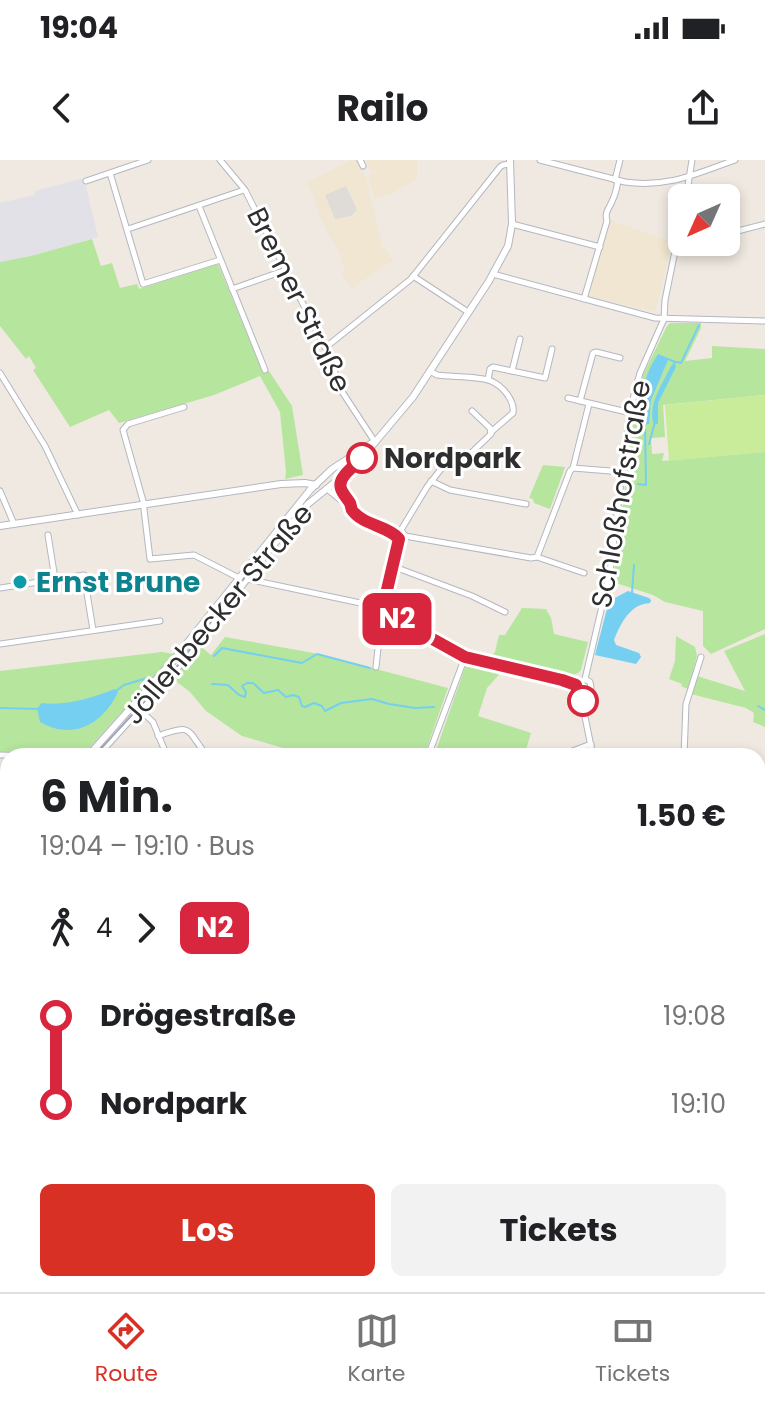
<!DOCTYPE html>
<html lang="de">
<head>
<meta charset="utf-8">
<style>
  :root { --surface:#fff; --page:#f2f2f2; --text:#202124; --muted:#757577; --line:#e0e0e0; --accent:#d93025 }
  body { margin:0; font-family:Poppins,sans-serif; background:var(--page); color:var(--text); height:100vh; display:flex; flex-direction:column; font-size:30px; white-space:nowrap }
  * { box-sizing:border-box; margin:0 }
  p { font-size:26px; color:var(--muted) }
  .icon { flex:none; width:44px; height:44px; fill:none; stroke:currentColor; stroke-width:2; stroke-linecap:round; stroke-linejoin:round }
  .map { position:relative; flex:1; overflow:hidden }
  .details { position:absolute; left:0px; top:588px; width:766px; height:544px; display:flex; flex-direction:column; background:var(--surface); border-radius:24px 24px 0 0; box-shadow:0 4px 12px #0003 }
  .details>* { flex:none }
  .badge { padding:0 16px; border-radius:12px; font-size:28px; line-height:52px }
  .needle { width:52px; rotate:225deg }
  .tools { position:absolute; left:668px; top:24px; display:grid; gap:16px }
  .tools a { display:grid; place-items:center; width:72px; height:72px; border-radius:12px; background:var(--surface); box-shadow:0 4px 12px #0003; font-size:40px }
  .map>.badge { position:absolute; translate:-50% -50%; box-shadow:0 0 0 4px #fff }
  .legs { display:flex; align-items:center; gap:12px; height:88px; padding:0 40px; font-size:26px }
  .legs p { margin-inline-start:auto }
  .head { display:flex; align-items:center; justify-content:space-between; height:136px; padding:0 40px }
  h1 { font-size:44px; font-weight:700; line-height:60px }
  .cta { display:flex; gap:16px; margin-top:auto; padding:16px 40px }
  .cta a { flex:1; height:92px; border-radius:12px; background:var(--accent); color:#fff; font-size:32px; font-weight:700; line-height:92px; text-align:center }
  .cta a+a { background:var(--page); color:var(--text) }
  ul { padding:0 40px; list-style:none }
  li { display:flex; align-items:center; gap:28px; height:88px; font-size:30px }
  li i { display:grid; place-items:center; width:12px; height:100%; margin:0 10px; background:currentColor }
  li i::after { content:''; width:20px; height:20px; margin:-10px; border:6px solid; border-radius:50%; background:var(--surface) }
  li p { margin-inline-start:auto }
  li:first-child i { background:linear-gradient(#0000 50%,currentColor 0) }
  li:last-child i { background:linear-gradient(currentColor 50%,#0000 0) }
  .status { display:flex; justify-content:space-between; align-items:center; height:56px; padding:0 40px; background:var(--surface); direction:ltr }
  .status svg { height:22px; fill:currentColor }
  header { display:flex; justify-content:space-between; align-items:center; height:104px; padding:0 40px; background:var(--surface); font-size:36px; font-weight:700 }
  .menu { display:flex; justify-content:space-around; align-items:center; height:112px; border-top:2px solid var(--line); background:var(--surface); font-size:22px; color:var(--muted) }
  .menu a { display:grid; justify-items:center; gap:4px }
  .menu .active { color:var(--accent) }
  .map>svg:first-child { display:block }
</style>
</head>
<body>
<div class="status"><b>19:04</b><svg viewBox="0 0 49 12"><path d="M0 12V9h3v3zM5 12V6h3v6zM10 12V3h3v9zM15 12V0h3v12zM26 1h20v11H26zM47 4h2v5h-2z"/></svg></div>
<header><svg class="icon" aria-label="back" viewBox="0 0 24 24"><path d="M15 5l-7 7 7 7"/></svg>Railo<svg class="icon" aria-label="share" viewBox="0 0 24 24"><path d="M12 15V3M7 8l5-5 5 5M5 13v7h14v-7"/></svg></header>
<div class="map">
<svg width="765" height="1132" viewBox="0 0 765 1132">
  <rect width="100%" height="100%" fill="#efe9e1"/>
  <!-- industrial -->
  <path fill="#e3e1e8" d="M84,18L98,77L31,96L0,102V43L35,35V31Z"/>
  <!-- education -->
  <g fill="#f0e6d1">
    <path d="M351,0H357L367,22L382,86L393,100L352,128L342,114L345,109L339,93L319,55L314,36L307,23Z"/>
    <path d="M366,0H417V19L390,34L374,39L368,15L372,13Z"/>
    <path d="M610,60L672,82L655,152L589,136Z"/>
  </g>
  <!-- green -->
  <g fill="#b6e59e">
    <path d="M92,79L101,106L112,103L120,128L137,124L139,129L218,104L263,213L269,211L292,246L303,315L285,319L286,312L280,252L260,216L214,235L119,263L109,250L70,267L33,210L36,208L29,196L26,199L0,166V102L31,96Z"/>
    <path d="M670,163H701V168L685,201L712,198V186L765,189V235L663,245L665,277L651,278L652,294L664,293L662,301L765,292V469L711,494L703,486V451L665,442L653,435L613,422L635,249L643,215L667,166Z"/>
    <path d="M543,305L565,307L550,349L534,343L533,339L529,338Z"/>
    <path d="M522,448L546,449L551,458L554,474L588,482L581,510L578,513L573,515L497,498L496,499L490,498L495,492L499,475H505Z"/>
    <path d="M765,474V567L753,562L754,553L746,548L691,534L697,516L745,531L724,491Z"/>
    <path d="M676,476L695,487L697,496L688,529L681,526L682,524L669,519L675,501Z"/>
    <path d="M225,477L319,494L448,528L424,596H355L335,592L332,596H311L242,576L206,551L190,532L173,519L199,485L211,495Z"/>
    <path d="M162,492L174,494L82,596C54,596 28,591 0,592V511Z"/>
    <path d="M467,502L503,510L487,528L478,556L531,573L524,596H434Z"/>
    <path d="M765,859V1132H764L758,1124V868Z"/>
    <path d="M8,1040V1124H71L73,1132H0V1044Z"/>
  </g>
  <!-- pitch -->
  <path fill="#c9ec9a" d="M765,235V292L669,301L665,245Z"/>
  <!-- plaza -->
  <path fill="#dfdcd8" d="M346,26L357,50L351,56L335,59L325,35Z"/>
  <!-- water -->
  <g fill="#75cff0">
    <path d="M658,194L678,202L675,204L676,207L658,243V264L654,265C647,244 663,224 671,206L674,203L668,200L651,240L649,264L642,265L637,261C641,237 644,214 658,194Z"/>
    <path d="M628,431L649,438L651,440L650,443C630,444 621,463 614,480L616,485L639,493L641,497L636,504L595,495L609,441Z"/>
    <path d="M115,529L118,532C103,564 73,581 40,562L37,548L42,543C66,546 92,538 115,529Z"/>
  </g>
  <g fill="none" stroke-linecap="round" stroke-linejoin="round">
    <!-- stream -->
    <g stroke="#75cff0" stroke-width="2">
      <path d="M677,202L681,203L699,165"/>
      <path d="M649,284L655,262"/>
      <path d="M638,324L646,325L645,264"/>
      <path d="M632,433L634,405"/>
      <path d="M214,496L222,488L302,503L317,494L370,508"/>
      <path d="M212,524L228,525L239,535L245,537L246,532L242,526L247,523H253L264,533L278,530L286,537L293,535L299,537L302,546L305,547L314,543L322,546L325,551L341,543L372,539L389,544L415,548L434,547"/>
      <path d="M116,531L124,525L147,518"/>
      <path d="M758,546L765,550"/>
      <path d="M0,548L39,549"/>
      <path d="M758,906L765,909"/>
      <path d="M0,1054H8"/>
    </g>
    <!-- street casing -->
    <g stroke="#b4b7c1" stroke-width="7">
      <g id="street">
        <path d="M220,0L245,30L333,203L337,224L375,282"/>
        <path d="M360,0L363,6"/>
        <path d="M540,0L625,22C668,28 695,14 735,0"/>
        <path d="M110,13L143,124L220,100"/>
        <path d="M615,20L620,0"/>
        <path d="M86,21L148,0"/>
        <path d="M686,38L692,0"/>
        <path d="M199,46L265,210"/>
        <path d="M512,64L600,87"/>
        <path d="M128,69L244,30"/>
        <path d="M726,74L765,64"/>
        <path d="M676,88L695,82"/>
        <path d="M493,114L655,158L765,161"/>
        <path d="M413,116L468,152"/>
        <path d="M232,129L286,110"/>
        <path d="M584,139L607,61C604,51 610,48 613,39C616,33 617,26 618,21"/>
        <path d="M326,187L411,119L500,7L503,5L510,4"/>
        <path d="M430,211L437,215C450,217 481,216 491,221C503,226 515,241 513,253L491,272"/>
        <path d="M512,211L520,179"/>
        <path d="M0,213L45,286L78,355"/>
        <path d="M488,220L490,209L493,207L545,218L552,189"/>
        <path d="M568,238L631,253"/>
        <path d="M580,241L593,193L596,192L620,198"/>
        <path d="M184,247L128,264L123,270L143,341L150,399L194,395L239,418"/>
        <path d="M573,308L623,312"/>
        <path d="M344,316C335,334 348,335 352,349"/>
        <path d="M431,321L450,330L526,344"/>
        <path d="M327,329C349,346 368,367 395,374"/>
        <path d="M0,331L14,364"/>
        <path d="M401,370L405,376L399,379L395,376L396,372L401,370L427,327L448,300L453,297L468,296L491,274L490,268L472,251"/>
        <path d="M48,375L55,419"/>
        <path d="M405,376L531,398L537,397L570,311L573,308L589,244"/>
        <path d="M537,397L584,413"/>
        <path d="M392,406L472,436L505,452"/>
        <path d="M247,419L370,445L465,497L562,520L576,525"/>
        <path d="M0,428L84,415L93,470"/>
        <path d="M0,484L160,461"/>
        <path d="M376,507L382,451L399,379"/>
        <path d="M585,519L610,412L626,280L634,235L640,213L664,159L665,140L682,57"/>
        <path d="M583,534L585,557L593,596"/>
        <path d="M583,534L589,532L591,527L590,522L585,519"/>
        <path d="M140,550L153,562L167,596"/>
        <path d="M158,576C193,563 186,569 207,596"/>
        <path d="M0,595L39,596"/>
        <path d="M428,596L465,497"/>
        <path d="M559,596L591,584"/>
        <path d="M684,596L686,544L701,497"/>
        <path d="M0,620L8,610"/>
        <path d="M758,622L765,627"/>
        <path d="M758,684L765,693"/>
        <path d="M758,744L765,741"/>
        <path d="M0,806L8,803"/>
        <path d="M758,815L765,819"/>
        <path d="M0,869L8,884"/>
        <path d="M296,1124L298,1132"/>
        <path d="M359,1124L362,1132"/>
        <path d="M747,1124L756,1125L762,1132"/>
        <path d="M140,1132L174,1126L207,1127"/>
        <path d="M554,1132L555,1124"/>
        <path d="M643,1132L645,1124"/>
        <path d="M716,1132L722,1124"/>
      </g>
    </g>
    <!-- secondary casing -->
    <g stroke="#b4b7c1" stroke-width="8">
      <g id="secondary">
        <path d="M0,366L281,324L305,323L316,325"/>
        <path d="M88,596L176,497L310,330L332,309L372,283"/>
        <path d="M97,596L184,500L274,384L308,344L356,305L413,237L489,121L508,86L512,64L510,0"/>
        <path d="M0,697L8,688"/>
        <path d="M0,707L8,697"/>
      </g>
    </g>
    <!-- street -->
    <use href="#street" stroke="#fff" stroke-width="5"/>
    <!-- secondary -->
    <use href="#secondary" stroke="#fff" stroke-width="6"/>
    <!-- tram -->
    <g stroke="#a3a6b8" stroke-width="2">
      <path d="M94,596L179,504L286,363"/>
      <path d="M0,701L8,691"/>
    </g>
  </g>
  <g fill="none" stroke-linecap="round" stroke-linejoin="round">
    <!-- line-1 casing -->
    <g stroke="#fff" stroke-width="18">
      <path id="line-1" d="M362,298C357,304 349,309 344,316C335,327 345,335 350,343C351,345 351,348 352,350C362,365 389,366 399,379L382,451L465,497L562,520L576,525L577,530L583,534V541"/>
    </g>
    <!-- line-1 -->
    <use href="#line-1" stroke="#d7263d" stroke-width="12"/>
  </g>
  <!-- markers -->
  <g fill="#fff" stroke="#d7263d" stroke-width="4">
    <circle cx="362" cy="298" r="14"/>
    <circle cx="583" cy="541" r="14"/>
  </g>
  <circle fill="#0f9aa8" stroke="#fff" stroke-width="3" cx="20" cy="422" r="8"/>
  <g text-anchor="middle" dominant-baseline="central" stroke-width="6" stroke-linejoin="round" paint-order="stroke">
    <!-- street labels -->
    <g font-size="28" fill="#2e2e2e" stroke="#fff">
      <text transform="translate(299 140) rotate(64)">Bremer Straße</text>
      <text transform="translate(621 334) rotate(-80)">Schloßhofstraße</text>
      <text transform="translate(218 454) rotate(-50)">Jöllenbecker Straße</text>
    </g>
    <!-- stop labels -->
    <g font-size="28" font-weight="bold" fill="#2e2e2e" stroke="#fff" text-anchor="start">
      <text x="384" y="298">Nordpark</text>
    </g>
    <!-- culture labels -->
    <g font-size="28" font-weight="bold" fill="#0d838f" stroke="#fff" text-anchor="start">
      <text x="36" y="422">Ernst Brune</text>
    </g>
  </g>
</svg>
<div class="tools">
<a><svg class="needle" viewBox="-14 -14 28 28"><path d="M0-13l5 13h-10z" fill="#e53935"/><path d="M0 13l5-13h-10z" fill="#757577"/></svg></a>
</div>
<b class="badge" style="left:397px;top:459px;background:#d7263d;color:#fff">N2</b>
<section class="details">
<div class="head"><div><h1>6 Min.</h1><p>19:04 – 19:10 · Bus</p></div><b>1.50 €</b></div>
<div class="legs"><svg class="icon" aria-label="walk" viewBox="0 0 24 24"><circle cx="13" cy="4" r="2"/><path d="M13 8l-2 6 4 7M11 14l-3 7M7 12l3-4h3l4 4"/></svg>4<svg class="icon" aria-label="forward" viewBox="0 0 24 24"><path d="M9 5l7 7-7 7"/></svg><b class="badge" style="background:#d7263d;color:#fff">N2</b></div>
<ul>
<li><i style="color:#d7263d"></i><b>Drögestraße</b><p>19:08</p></li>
<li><i style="color:#d7263d"></i><b>Nordpark</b><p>19:10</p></li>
</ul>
<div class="cta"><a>Los</a><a>Tickets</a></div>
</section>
</div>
<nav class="menu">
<a class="active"><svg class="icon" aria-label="directions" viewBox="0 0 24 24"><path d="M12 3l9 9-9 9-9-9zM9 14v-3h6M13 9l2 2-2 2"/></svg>Route</a>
<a><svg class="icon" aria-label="map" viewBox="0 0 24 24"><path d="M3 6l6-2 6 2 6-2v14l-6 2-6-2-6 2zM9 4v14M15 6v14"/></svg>Karte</a>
<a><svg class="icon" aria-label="tickets" viewBox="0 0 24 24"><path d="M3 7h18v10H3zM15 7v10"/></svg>Tickets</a>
</nav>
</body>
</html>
